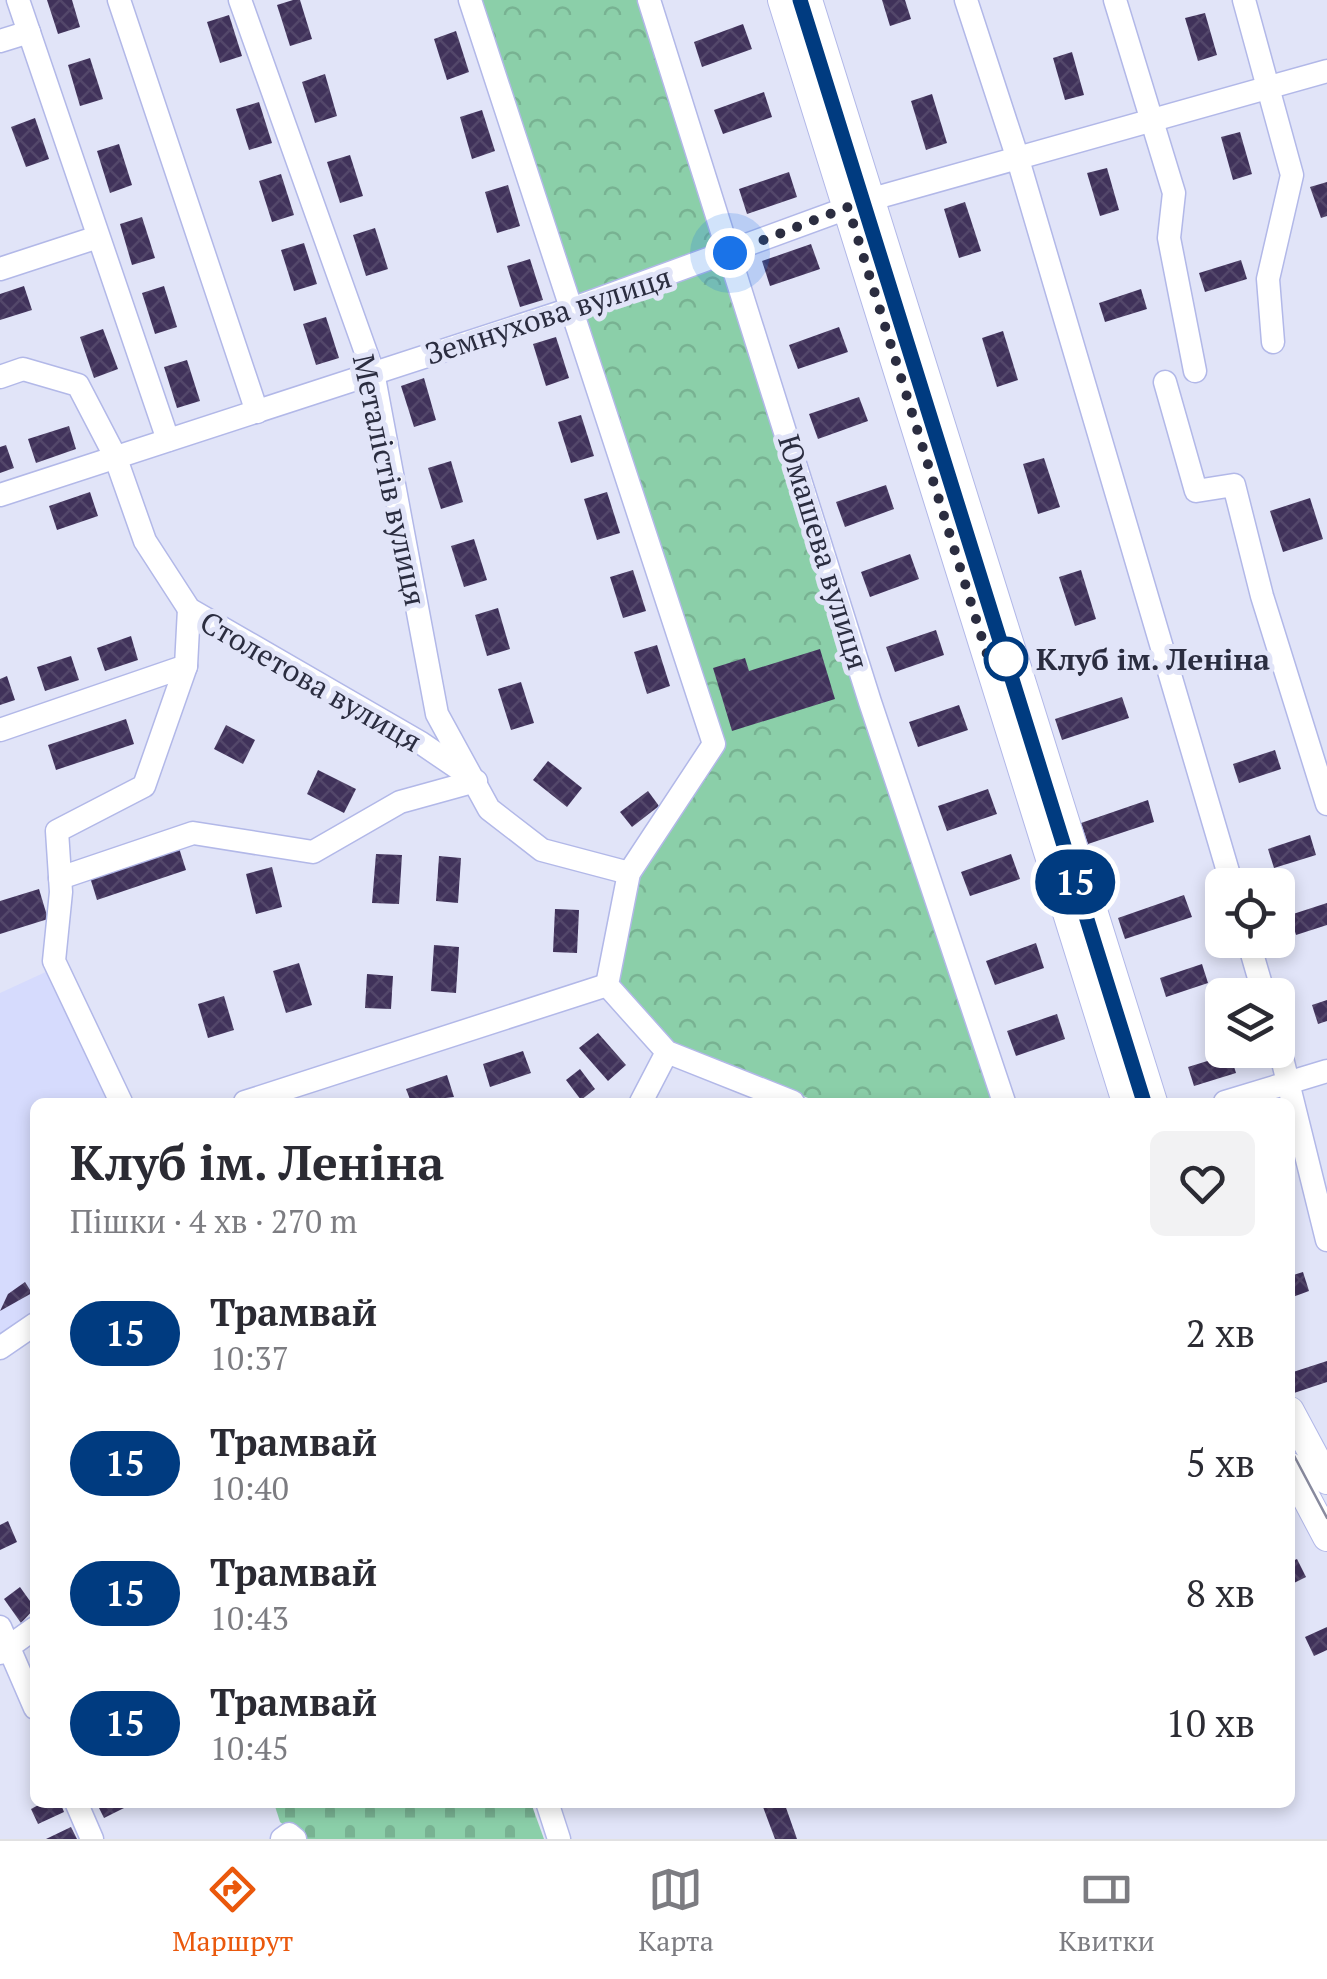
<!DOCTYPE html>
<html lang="uk">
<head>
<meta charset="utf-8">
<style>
  :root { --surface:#fff; --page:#f2f2f3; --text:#2b2b33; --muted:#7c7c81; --line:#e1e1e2; --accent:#ea580c }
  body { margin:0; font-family:"PT Serif",serif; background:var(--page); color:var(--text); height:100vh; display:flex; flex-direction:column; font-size:38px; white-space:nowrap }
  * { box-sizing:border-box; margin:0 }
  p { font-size:32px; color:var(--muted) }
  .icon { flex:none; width:55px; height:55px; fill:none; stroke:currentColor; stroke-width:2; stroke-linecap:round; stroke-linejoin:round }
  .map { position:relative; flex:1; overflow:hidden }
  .details { position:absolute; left:30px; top:1098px; width:1265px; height:710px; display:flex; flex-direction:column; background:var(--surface); border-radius:15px; box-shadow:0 5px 15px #0003 }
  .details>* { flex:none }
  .badge { padding:0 20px; border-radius:32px; font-size:35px; line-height:65px }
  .controls { position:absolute; left:1205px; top:868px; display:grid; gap:20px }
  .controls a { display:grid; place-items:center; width:90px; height:90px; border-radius:15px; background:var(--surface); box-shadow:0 5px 15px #0003; font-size:50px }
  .you { position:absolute; width:50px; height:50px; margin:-25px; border:8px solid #fff; border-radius:50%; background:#1a73e8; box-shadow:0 0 0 15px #1a73e833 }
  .map>.badge { position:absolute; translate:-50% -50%; box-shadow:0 0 0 5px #fff }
  .round { display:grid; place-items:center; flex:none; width:105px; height:105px; border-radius:15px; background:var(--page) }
  .summary { display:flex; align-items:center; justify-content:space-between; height:170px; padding:0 40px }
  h1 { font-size:48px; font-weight:600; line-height:75px }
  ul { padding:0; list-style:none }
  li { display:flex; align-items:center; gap:30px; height:130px; padding:0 40px }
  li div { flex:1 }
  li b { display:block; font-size:38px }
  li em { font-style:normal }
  li .badge { min-width:110px; font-weight:700; text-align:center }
  .menu { display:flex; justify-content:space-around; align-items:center; height:140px; border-top:2px solid var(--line); background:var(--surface); font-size:28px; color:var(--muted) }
  .menu a { display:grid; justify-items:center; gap:5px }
  .menu .selected { color:var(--accent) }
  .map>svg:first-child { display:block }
</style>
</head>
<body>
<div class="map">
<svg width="1327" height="1839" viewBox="0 0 1327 1839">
  <defs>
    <pattern id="cemetery-stones" width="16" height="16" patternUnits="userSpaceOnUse" patternTransform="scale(2.5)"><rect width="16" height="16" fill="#8bcfa9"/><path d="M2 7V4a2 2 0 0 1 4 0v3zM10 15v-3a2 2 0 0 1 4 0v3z" fill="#78b292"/></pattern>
    <pattern id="park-crowns" width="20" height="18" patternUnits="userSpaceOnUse" patternTransform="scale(2.5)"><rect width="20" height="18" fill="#8bcfa9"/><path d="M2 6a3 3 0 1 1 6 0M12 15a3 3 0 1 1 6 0" fill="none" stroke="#78b292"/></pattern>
    <pattern id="building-cross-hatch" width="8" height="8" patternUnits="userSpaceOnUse" patternTransform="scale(2.5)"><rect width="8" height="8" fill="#40325a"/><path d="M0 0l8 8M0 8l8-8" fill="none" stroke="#53476a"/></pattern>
  </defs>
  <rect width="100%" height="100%" fill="#e1e4f8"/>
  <!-- built -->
  <path fill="#d6dbfd" d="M50,970L111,1102H35V1314L0,1337V993Z"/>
  <!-- cemetery -->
  <path fill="url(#cemetery-stones)" d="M274,1803H531L544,1839H302L280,1822Z"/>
  <!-- park -->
  <path fill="url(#park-crowns)" d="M478,0H641L997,1102H818L673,1043L615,983L638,876L723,743Z"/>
  <!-- building -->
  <g fill="url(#building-cross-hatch)">
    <path d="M47,0H72L80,27L58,34Z"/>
    <path d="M293,0H300L312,39L290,46L277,5Z"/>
    <path d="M882,0H905L911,19L890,26Z"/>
    <path d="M1205,13L1217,55L1198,61L1185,18Z"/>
    <path d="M229,15L242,56L220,63L207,22Z"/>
    <path d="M743,24L752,49L702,67L694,42Z"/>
    <path d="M456,31L469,72L447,80L434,39Z"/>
    <path d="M1072,52L1084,95L1065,100L1053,58Z"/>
    <path d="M90,58L103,99L80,106L68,65Z"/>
    <path d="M325,74L337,116L315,123L302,82Z"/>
    <path d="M764,92L772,117L723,134L714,110Z"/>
    <path d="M932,94L947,143L926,150L911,101Z"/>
    <path d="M259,102L272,143L249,150L236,109Z"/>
    <path d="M482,110L495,151L472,159L460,117Z"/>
    <path d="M35,118L49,159L26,167L11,127Z"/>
    <path d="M1240,132L1252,174L1233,180L1221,137Z"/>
    <path d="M119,144L132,185L110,193L97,151Z"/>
    <path d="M350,155L363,196L340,203L327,162Z"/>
    <path d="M1107,168L1119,210L1100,216L1087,173Z"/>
    <path d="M789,172L797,197L747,214L739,189Z"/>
    <path d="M281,174L294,215L272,222L259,181Z"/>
    <path d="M1327,182V216L1321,218L1310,187Z"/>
    <path d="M508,185L520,226L497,233L485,192Z"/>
    <path d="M965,202L981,251L959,258L944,209Z"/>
    <path d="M142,217L155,258L132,265L120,224Z"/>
    <path d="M375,228L388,269L366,276L353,235Z"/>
    <path d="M304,243L317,284L294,291L281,250Z"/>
    <path d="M811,244L820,269L770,286L762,261Z"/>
    <path d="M530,259L543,300L520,307L507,266Z"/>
    <path d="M1241,260L1247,279L1205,292L1199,273Z"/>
    <path d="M24,286L32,310L0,320V294Z"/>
    <path d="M164,286L177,327L155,334L142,293Z"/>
    <path d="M1141,289L1147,309L1105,322L1099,303Z"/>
    <path d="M326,317L339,358L316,365L303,324Z"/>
    <path d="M839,327L848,352L798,369L789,345Z"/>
    <path d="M103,329L118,369L94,378L80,337Z"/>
    <path d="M1003,331L1018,380L997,387L982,338Z"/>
    <path d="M556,337L569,378L546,386L533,344Z"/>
    <path d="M187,360L200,401L177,408L164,367Z"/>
    <path d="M424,378L436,420L414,427L401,386Z"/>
    <path d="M859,397L868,421L818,439L809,414Z"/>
    <path d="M581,415L594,456L571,463L558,422Z"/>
    <path d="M69,426L76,449L36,463L28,439Z"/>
    <path d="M6,445L14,468L0,473V447Z"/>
    <path d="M1044,458L1060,507L1038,514L1023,464Z"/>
    <path d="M451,461L463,502L441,509L428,468Z"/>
    <path d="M886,485L894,509L845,527L836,502Z"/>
    <path d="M90,492L98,516L57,530L49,506Z"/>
    <path d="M607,492L620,533L597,540L584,499Z"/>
    <path d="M1310,498L1323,539L1283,552L1270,511Z"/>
    <path d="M474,539L487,580L464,587L451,546Z"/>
    <path d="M910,554L919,579L870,597L861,572Z"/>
    <path d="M633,570L646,611L623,618L610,577Z"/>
    <path d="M1081,570L1096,619L1075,626L1059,577Z"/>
    <path d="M498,608L510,649L487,656L475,615Z"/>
    <path d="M936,630L944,655L895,672L886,647Z"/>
    <path d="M131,636L138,660L105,671L97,648Z"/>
    <path d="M657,645L670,686L647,694L634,652Z"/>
    <path d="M820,649L835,699L732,731L713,668L745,658L749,671Z"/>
    <path d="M71,656L79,680L45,691L37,667Z"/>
    <path d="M7,676L15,700L0,705V679Z"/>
    <path d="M521,682L534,723L511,730L498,689Z"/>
    <path d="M1122,697L1129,718L1062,740L1055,719Z"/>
    <path d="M959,705L968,730L918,747L909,722Z"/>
    <path d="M126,719L134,744L56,770L48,745Z"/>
    <path d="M226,725L255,740L243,764L214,749Z"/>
    <path d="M1275,750L1281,769L1239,783L1233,764Z"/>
    <path d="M548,761L582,788L567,807L533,780Z"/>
    <path d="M318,770L356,789L344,813L307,794Z"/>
    <path d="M988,789L997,814L947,831L938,806Z"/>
    <path d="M648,791L659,806L632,827L620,812Z"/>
    <path d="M1148,800L1154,822L1088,844L1081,823Z"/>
    <path d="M1310,835L1316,855L1274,868L1268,849Z"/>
    <path d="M178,845L186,870L97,900L89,874Z"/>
    <path d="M376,854L402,855L399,904L372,903Z"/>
    <path d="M1011,854L1020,879L970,896L961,872Z"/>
    <path d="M439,856L461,858L458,903L436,901Z"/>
    <path d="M272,867L282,907L256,914L246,874Z"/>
    <path d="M39,889L48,919L0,934V901Z"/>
    <path d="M1184,895L1192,917L1125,939L1118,918Z"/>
    <path d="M1327,903V925L1296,935L1290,915Z"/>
    <path d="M555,909L579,910L577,953L553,952Z"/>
    <path d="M1036,943L1044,968L995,985L986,961Z"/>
    <path d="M434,945L459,947L456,993L431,991Z"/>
    <path d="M299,963L312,1005L286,1013L273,971Z"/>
    <path d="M1202,964L1208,983L1166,997L1160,978Z"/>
    <path d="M367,974L393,976L391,1009L365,1008Z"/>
    <path d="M224,996L234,1030L208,1038L198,1004Z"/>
    <path d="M1327,1000V1021L1318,1024L1312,1005Z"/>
    <path d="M1057,1014L1065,1039L1016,1056L1007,1031Z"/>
    <path d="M598,1033L626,1065L608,1081L579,1048Z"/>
    <path d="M523,1051L531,1073L490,1087L483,1064Z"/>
    <path d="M1230,1054L1236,1073L1194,1086L1188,1067Z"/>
    <path d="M580,1069L595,1089L581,1100L566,1080Z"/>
    <path d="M447,1075L454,1097L411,1102L406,1089Z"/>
    <path d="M1303,1272L1309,1291L1290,1298V1276Z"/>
    <path d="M25,1282L32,1293L0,1311L8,1294Z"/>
    <path d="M1327,1361V1382L1291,1394L1290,1373Z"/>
    <path d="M8,1521L17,1542L0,1550V1525Z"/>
    <path d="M1297,1559L1306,1577L1290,1585V1562Z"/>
    <path d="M20,1587L35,1608L21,1623L4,1599Z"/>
    <path d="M1327,1627V1650L1314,1656L1305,1637Z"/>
    <path d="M44,1802H60L64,1812L38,1824L31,1809Z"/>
    <path d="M96,1802H136L104,1818Z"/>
    <path d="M775,1802H784L797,1839H775L763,1807Z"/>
    <path d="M71,1827L77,1839H46Z"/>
  </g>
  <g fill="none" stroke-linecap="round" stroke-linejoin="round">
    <!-- minor casing -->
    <g stroke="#b2b8e8" stroke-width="25">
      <g id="minor">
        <path d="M18,0L168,440"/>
        <path d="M119,0L257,412"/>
        <path d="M240,0L373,372L437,714L489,809L542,850L629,873"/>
        <path d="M470,0L714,744L629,873L607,985L667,1052L793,1102"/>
        <path d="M649,0L870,702L1004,1102"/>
        <path d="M966,0L1017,156L1232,885"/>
        <path d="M1115,0L1174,193L1169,238L1195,371"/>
        <path d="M1244,0L1292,175L1268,279L1273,342"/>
        <path d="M0,41L29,32"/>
        <path d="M0,269L98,237"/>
        <path d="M0,377L23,369L78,385L115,456L145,541L189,609L421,743L471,777"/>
        <path d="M1165,382L1196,491L1234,485L1262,596L1327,804"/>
        <path d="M0,495L574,308L872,199L1327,71"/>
        <path d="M0,730L186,666L189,609"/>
        <path d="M60,878L193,833L313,852L400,802L476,781"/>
        <path d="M1248,940L1264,995"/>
        <path d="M1278,1042L1327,1240"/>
        <path d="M121,1102L54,961L61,892L57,831L144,786L186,666"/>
        <path d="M245,1102L607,985"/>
        <path d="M641,1102L667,1052"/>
        <path d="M1225,1102L1327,1071"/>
        <path d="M0,1348L35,1324"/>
        <path d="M0,1627L35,1708"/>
        <path d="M0,1653L35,1628"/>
        <path d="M76,1802L92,1839"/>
        <path d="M547,1802L559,1839"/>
        <path d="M282,1839L289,1834L295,1839"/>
      </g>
    </g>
    <!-- major casing -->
    <g stroke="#b2b8e8" stroke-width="30">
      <g id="major">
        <path d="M782,0L1126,1102"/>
        <path d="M808,0L1153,1102"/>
        <path d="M1290,1411L1327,1480"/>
        <path d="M1290,1467L1327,1537"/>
      </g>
    </g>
    <!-- minor -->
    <use href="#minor" stroke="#fff" stroke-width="22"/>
    <!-- major -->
    <use href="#major" stroke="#fff" stroke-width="28"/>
    <!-- tram -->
    <g stroke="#888a9e" stroke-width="2.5">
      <path d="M800,0L1144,1102"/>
      <path d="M1290,1448L1327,1518"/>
    </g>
  </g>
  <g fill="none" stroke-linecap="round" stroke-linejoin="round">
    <!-- line casing -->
    <g stroke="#fff" stroke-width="22">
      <path id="line" d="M800,0L1144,1102"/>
    </g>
    <!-- line -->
    <use href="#line" stroke="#003b80" stroke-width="15"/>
    <!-- walk -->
    <path stroke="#2b2d40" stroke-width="10" stroke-dasharray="0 18" d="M730,253L848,207L990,664L1006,659"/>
  </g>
  <!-- markers -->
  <circle fill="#fff" stroke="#003b80" stroke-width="5" cx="1006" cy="659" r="20"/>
  <g text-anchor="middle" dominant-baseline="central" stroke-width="10" stroke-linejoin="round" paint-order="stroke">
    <!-- street labels -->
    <g font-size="30" fill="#2b2d40" stroke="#e1e4f8">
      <text transform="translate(548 315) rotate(-18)">Земнухова вулиця</text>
      <text transform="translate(390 480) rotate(78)">Металістів вулиця</text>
      <text transform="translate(824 552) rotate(73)">Юмашева вулиця</text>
      <text transform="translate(311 681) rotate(30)">Столетова вулиця</text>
    </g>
    <!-- stop labels -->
    <g font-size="30" font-weight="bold" fill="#2b2d40" stroke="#e1e4f8" text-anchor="start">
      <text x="1036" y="659">Клуб ім. Леніна</text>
    </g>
  </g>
</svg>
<div class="controls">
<a><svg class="icon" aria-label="locate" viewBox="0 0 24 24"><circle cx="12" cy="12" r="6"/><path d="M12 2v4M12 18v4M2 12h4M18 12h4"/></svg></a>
<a><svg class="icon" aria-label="layers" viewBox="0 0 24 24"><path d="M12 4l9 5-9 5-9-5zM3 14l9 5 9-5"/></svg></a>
</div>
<div class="you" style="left:730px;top:253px"></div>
<b class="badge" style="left:1075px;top:882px;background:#003b80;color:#fff">15</b>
<section class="details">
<div class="summary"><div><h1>Клуб ім. Леніна</h1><p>Пішки · 4 хв · 270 m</p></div><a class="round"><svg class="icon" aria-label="heart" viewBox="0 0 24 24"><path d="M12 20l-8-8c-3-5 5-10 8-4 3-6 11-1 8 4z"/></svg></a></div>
<ul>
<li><span class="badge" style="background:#003b80;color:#fff">15</span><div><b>Трамвай</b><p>10:37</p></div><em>2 хв</em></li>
<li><span class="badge" style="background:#003b80;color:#fff">15</span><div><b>Трамвай</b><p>10:40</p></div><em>5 хв</em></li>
<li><span class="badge" style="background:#003b80;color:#fff">15</span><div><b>Трамвай</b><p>10:43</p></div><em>8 хв</em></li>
<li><span class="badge" style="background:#003b80;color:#fff">15</span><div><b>Трамвай</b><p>10:45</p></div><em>10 хв</em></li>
</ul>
</section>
</div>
<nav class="menu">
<a class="selected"><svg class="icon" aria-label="directions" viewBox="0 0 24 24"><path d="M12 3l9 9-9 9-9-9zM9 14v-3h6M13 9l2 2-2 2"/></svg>Маршрут</a>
<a><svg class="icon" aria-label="map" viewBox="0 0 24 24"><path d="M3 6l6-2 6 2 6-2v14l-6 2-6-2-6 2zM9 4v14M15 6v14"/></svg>Карта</a>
<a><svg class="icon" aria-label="tickets" viewBox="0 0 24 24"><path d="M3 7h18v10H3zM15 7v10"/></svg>Квитки</a>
</nav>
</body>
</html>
